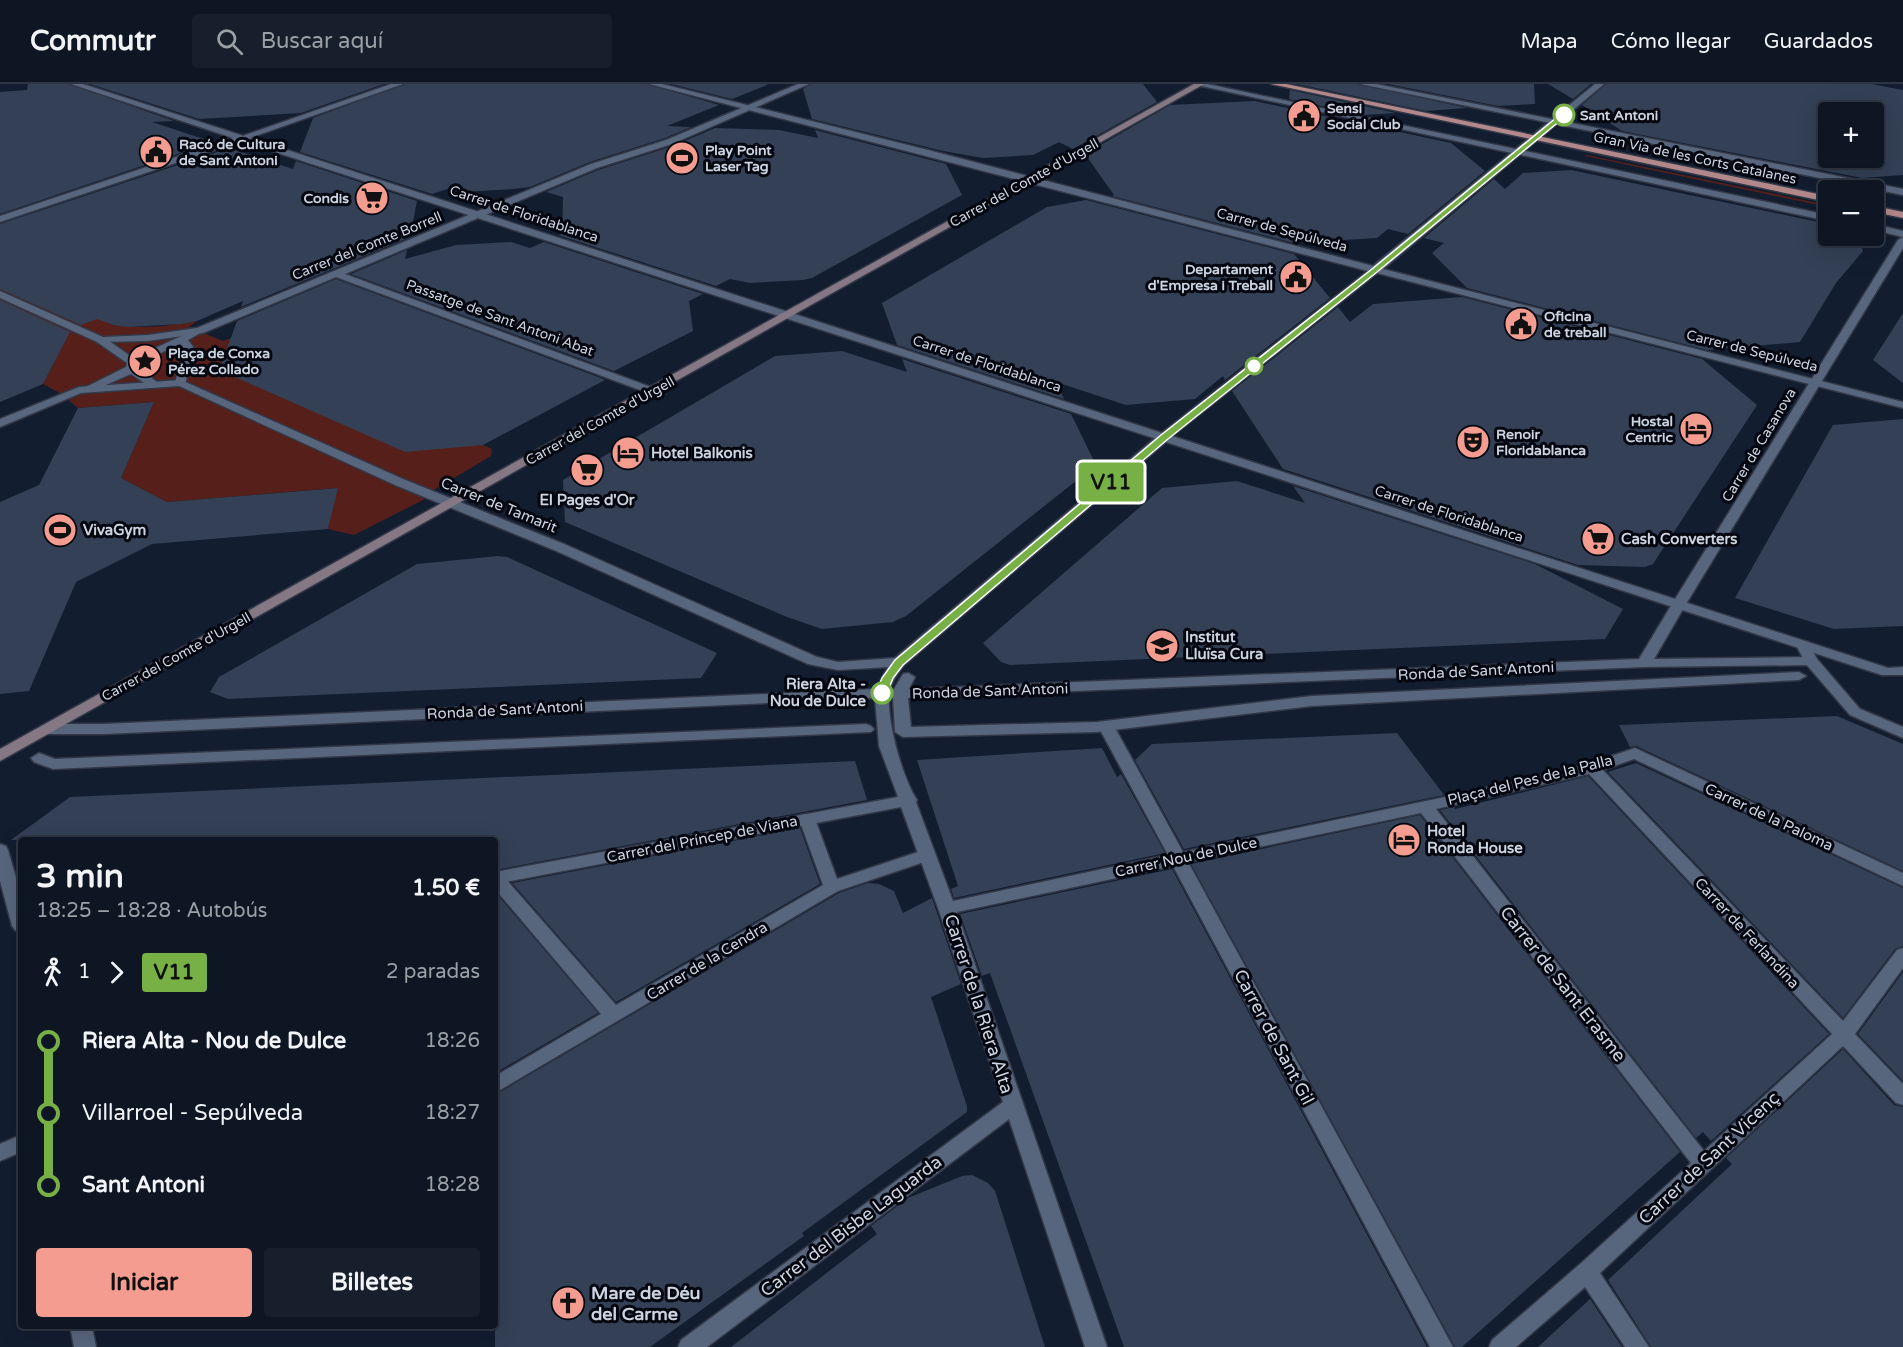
<!DOCTYPE html>
<html lang="es">
<head>
<meta charset="utf-8">
<style>
  :root { --surface:#0e1624; --page:#171f2c; --text:#f1f3f6; --muted:#9b9fa6; --line:#2e3541; --accent:#f59c91 }
  body { margin:0; font-family:"Varela Round",sans-serif; background:var(--page); color:var(--text); height:100vh; display:flex; flex-direction:column; font-size:22px; white-space:nowrap }
  * { box-sizing:border-box; margin:0 }
  p { font-size:20px; color:var(--muted) }
  .icon { flex:none; width:33px; height:33px; fill:none; stroke:currentColor; stroke-width:2; stroke-linecap:round; stroke-linejoin:round }
  .map { position:relative; flex:1; overflow:hidden }
  .details { position:absolute; left:18px; top:753px; width:480px; height:492px; display:flex; flex-direction:column; background:var(--surface); border-radius:6px; box-shadow:0 6px 24px #0002,0 0 0 2px var(--line) }
  .details>* { flex:none }
  .badge { padding:0 12px; border-radius:4px; font-size:21px; line-height:39px }
  .fabs { position:absolute; left:1818px; top:18px; display:grid; gap:12px }
  .fabs a { display:grid; place-items:center; width:66px; height:66px; border-radius:6px; background:var(--surface); box-shadow:0 6px 24px #0002,0 0 0 2px var(--line); font-size:30px }
  .map>.badge { position:absolute; translate:-50% -50%; box-shadow:0 0 0 3px #fff }
  .legs { display:flex; align-items:center; gap:9px; height:66px; padding:0 18px; font-size:20px }
  .legs p { margin-inline-start:auto }
  .overview { display:flex; align-items:center; justify-content:space-between; height:102px; padding:0 18px }
  h1 { font-size:33px; font-weight:800; line-height:45px }
  .button { display:flex; gap:12px; margin-top:auto; padding:12px 18px }
  .button a { flex:1; height:69px; border-radius:6px; background:var(--accent); color:#111; font-size:24px; font-weight:800; line-height:69px; text-align:center }
  .button a+a { background:var(--page); color:var(--text) }
  ul { padding:0 18px; list-style:none }
  li { display:flex; align-items:center; gap:21px; height:72px; font-size:22px }
  li i { display:grid; place-items:center; width:9px; height:100%; margin:0 8px; background:currentColor }
  li i::after { content:''; width:15px; height:15px; margin:-8px; border:4px solid; border-radius:50%; background:var(--surface) }
  li p { margin-inline-start:auto }
  li:first-child i { background:linear-gradient(#0000 50%,currentColor 0) }
  li:last-child i { background:linear-gradient(currentColor 50%,#0000 0) }
  header { display:flex; align-items:center; gap:36px; box-sizing:border-box; height:84px; padding:0 30px; background:var(--surface); border-bottom:2px solid var(--line) }
  header strong { font-size:28px }
  nav { display:flex; gap:33px; margin-inline-start:auto; font-size:21px }
  .search { width:420px; height:54px; background:var(--page); display:flex; align-items:center; gap:15px; box-sizing:border-box; padding:0 21px; border-radius:6px; color:var(--muted); font-size:22px }
  .map>svg:first-child { display:block }
</style>
</head>
<body>
<header>
<strong>Commutr</strong>
<div class="search"><svg class="icon" aria-label="search" viewBox="0 0 24 24"><circle cx="10" cy="10" r="6"/><path d="M15 15l6 6"/></svg>Buscar aquí</div>
<nav><a>Mapa</a><a>Cómo llegar</a><a>Guardados</a></nav>
</header>
<div class="map">
<svg width="1903" height="1263" viewBox="0 0 1903 1263">
  <rect width="100%" height="100%" fill="#121d30"/>
  <!-- green -->
  <g fill="#571f1a">
    <path d="M1597,56L1845,106L1596,57Z"/>
    <path d="M1587,71L1828,121V123L1585,72Z"/>
    <path d="M0,192L114,241C140,245 171,242 197,237L189,243L223,257L235,253L483,361L492,365L491,372L427,410L423,416L354,451L328,445L337,404L167,418L121,394L154,318L78,324L60,309L43,300L59,269L0,241Z"/>
  </g>
  <!-- building -->
  <g fill="#334055" fill-rule="evenodd">
    <path d="M28,0H69L174,37L152,38L213,58L0,130V8L27,6Z"/>
    <path d="M90,0H384L301,29L199,35Z"/>
    <path d="M405,0H647L719,21L667,42L691,43L665,54L590,78L530,103L513,105L463,108L447,105L432,110L300,68L313,34Z"/>
    <path d="M671,0H767V1L732,15Z"/>
    <path d="M811,0H1143L1157,18L1073,65L1059,58L1033,71L983,74L943,67L812,35L803,5Z"/>
    <path d="M1297,0H1358L1467,24L1426,27Z"/>
    <path d="M1388,0H1534L1535,20L1498,22Z"/>
    <path d="M1548,0H1591L1573,15Z"/>
    <path d="M1606,0H1871L1903,6V91L1862,94L1622,47L1582,21ZM1828,28H1874V74H1828Z"/>
    <path d="M1290,6L1396,29L1364,31L1289,15Z"/>
    <path d="M1255,17L1451,59L1485,87L1408,150L1388,145L1377,154L1294,159L1112,112L1114,111L1085,70L1170,21Z"/>
    <path d="M715,44L779,46L818,54L815,46L946,80L962,111L812,194L803,196L750,199L730,195L716,202L558,151L562,150L563,113L546,108L598,86L673,62Z"/>
    <path d="M229,64L293,85L296,77L417,117L410,153L241,223L243,217L197,237L182,240L128,243L113,241L97,235L81,241L0,205V140Z"/>
    <path d="M1571,86L1828,140V152H1859L1863,167L1836,199L1800,258L1707,266L1467,204L1432,169L1444,159L1424,154L1494,95L1505,105L1523,89Z"/>
    <path d="M1086,116L1294,170L1330,214L1225,296L1223,292L1195,315L1126,321L1056,298L1064,315L897,261L882,219L1047,123Z"/>
    <path d="M511,158L530,164L544,158L703,210L689,217L693,247L614,287L351,190L407,166L405,175L456,161Z"/>
    <path d="M336,195L601,294L605,296L483,361L405,368L219,286L237,237Z"/>
    <path d="M1462,213L1702,275L1757,321L1653,480L1645,483L1578,481L1283,385L1232,307L1338,223L1350,238L1373,220Z"/>
    <path d="M0,216L70,248L43,300L0,318Z"/>
    <path d="M1903,229V299L1873,276Z"/>
    <path d="M842,267L907,288L902,275L1071,330L1096,381L906,532L893,538L822,545L787,533L565,438L563,396L775,272Z"/>
    <path d="M154,318L121,394L167,418L338,404L328,445L152,460L76,498L29,607L0,610V418L39,401L78,324Z"/>
    <path d="M1903,335V542L1834,545L1735,514L1833,341Z"/>
    <path d="M1237,397L1305,419L1293,402L1535,480L1623,525L1605,555L1010,581L1001,578L983,559L1162,404Z"/>
    <path d="M498,472L507,473L717,569L701,594L228,615L210,608L219,593L417,480Z"/>
    <path d="M1837,632L1903,660V787L1636,662L1630,663L1619,641Z"/>
    <path d="M1397,649L1444,711L1184,765L1135,676L1152,660Z"/>
    <path d="M1102,664L1117,693L1121,690L1165,769L954,814L951,805L958,802L917,676Z"/>
    <path d="M855,677L867,716L495,786V756H11L70,713Z"/>
    <path d="M1636,679L1903,804V862L1895,865L1843,934L1608,688Z"/>
    <path d="M1588,692L1829,950L1711,1057L1703,1048L1696,1054L1440,726L1454,723L1455,725Z"/>
    <path d="M1420,731L1680,1068L1462,1263H1455L1191,780Z"/>
    <path d="M800,744L820,800L616,918L512,799Z"/>
    <path d="M1172,785L1427,1263H1124L990,889L982,892L960,830Z"/>
    <path d="M868,799L879,800L894,807L903,829L932,814L961,900L931,913L967,1022V1028L802,1149L804,1152L650,1263H495V1011L839,809Z"/>
    <path d="M495,808L598,929L495,989Z"/>
    <path d="M1903,888V997L1858,950Z"/>
    <path d="M1843,965L1894,1021L1903,1023V1263H1651L1608,1196L1732,1080L1726,1074Z"/>
    <path d="M972,1091L988,1099L995,1107L1045,1263H731L877,1150L871,1142L908,1114L962,1092Z"/>
    <path d="M1590,1215L1622,1263H1538Z"/>
  </g>
  <g fill="none" stroke-linecap="round" stroke-linejoin="round">
    <!-- service casing -->
    <g stroke="#323847" stroke-width="3">
      <path id="service" d="M1360,0H1376L1903,105V111Z"/>
    </g>
    <!-- pedestrian casing -->
    <g stroke="#323847" stroke-width="3">
      <g id="pedestrian">
        <path d="M199,244L204,247L188,256L194,264L185,301H177L175,299L184,264L180,260L137,280L138,284L157,298V302H149L131,290L90,308H82L80,306L126,283L127,279L97,258V254H105L133,274Z"/>
        <path d="M1679,516L1686,520L1654,575L1811,573L1818,577L1811,581L1644,583L908,614L911,643L1097,638L1312,612L1799,588L1806,592L1799,596L1312,622L1097,648L903,653L895,648L893,614L886,613L884,610L886,607L894,605L903,590L908,589L915,593L909,605L1639,575L1672,520Z"/>
        <path d="M866,640L871,642L874,645L871,648L53,685L34,678L31,674L39,669L55,675Z"/>
        <path d="M807,730L813,731L815,735L837,795L927,765L933,767L935,771L933,775L838,807L495,1009V992L601,930L495,805V793L505,794L616,921L823,801L799,735L801,731Z"/>
        <path d="M21,1051V1068L0,1077V1060Z"/>
      </g>
    </g>
    <!-- minor casing -->
    <g stroke="#323847" stroke-width="3">
      <g id="minor">
        <path d="M391,0H403L244,56L237,54Z"/>
        <path d="M798,0H809L672,60L597,84L345,190L656,305V309H648L336,193L203,249L148,257L97,258L0,214V207L103,253L148,251L197,244L591,80L666,56Z"/>
        <path d="M1192,0H1207L1828,131V137Z"/>
        <path d="M1874,140L1903,147V153L1874,146Z"/>
        <path d="M1903,153V164L1686,520L1684,523H1674L1672,520L1898,156Z"/>
        <path d="M181,296L403,395L564,460L817,573L838,578L895,574L1160,350H1168V356L904,581C898,589 890,599 889,610C887,638 902,693 917,716L916,718L953,817L1168,771L1098,642L1106,637L1114,642L1183,768L1464,709L1588,680L1635,664L1903,789V802L1634,675L1603,686L1843,937L1897,866L1903,864V884L1855,950L1903,1000V1021L1896,1019L1843,962L1600,1189L1649,1263H1625L1585,1203L1516,1263H1489L1492,1256L1579,1181L1691,1079L1421,729L1188,778L1453,1263H1430L1173,782L957,828L1107,1263H1085L1009,1035L707,1263H678L681,1256L1003,1018L938,824L901,723L495,800V788L898,713L879,662L875,614L104,650H48L40,645L48,640H104L876,605L888,583L838,586L808,580L554,466L395,401L179,302L81,309L0,343V335L79,303ZM1589,690L1832,950L1704,1067L1436,725Z"/>
        <path d="M1803,557L1808,558L1817,575L1860,625L1903,643V654L1850,631L1806,580L1796,561Z"/>
        <path d="M0,760L6,762L8,766L21,811V848L15,846L12,842L0,797Z"/>
        <path d="M70,1242H92L96,1263H74Z"/>
      </g>
    </g>
    <!-- tertiary casing -->
    <g stroke="#323847" stroke-width="3">
      <path id="tertiary" d="M71,0H83L1162,349L1368,187L649,0H662L928,66L1373,182L1595,0H1604L1383,185L1903,318V324L1377,189L1172,352L1888,584L1903,583V591H1882L241,57L0,138V132L233,54Z"/>
    </g>
    <!-- secondary casing -->
    <g stroke="#323847" stroke-width="3">
      <path id="secondary" d="M1194,0H1204L0,677V665Z"/>
    </g>
    <!-- primary casing -->
    <g stroke="#323847" stroke-width="3">
      <g id="primary">
        <path d="M1271,0H1286L1828,112V118Z"/>
        <path d="M1874,122L1903,128V134L1874,128Z"/>
      </g>
    </g>
    <!-- service -->
    <use href="#service" fill="#58667d" fill-rule="evenodd"/>
    <!-- pedestrian -->
    <use href="#pedestrian" fill="#58667d" fill-rule="evenodd"/>
    <!-- minor -->
    <use href="#minor" fill="#58667d" fill-rule="evenodd"/>
    <!-- tertiary -->
    <use href="#tertiary" fill="#58667d" fill-rule="evenodd"/>
    <!-- secondary -->
    <use href="#secondary" fill="#857784" fill-rule="evenodd"/>
    <!-- primary -->
    <use href="#primary" fill="#b3888b" fill-rule="evenodd"/>
  </g>
  <!-- line-1 -->
  <path fill="#77b045" stroke="#fff" stroke-width="1.5" d="M1562,29L1567,31L1377,188L1168,355L903,581L893,594L886,612H878L876,609L882,594L895,576L1161,351L1372,185Z"/>
  <!-- icons -->
  <defs>
    <g id="civic-disc" transform="scale(1.725)"><circle r="9.5" fill="#f59c91" stroke="#04070f"/><path d="M-.6-6.5H3V-4.5H.6V-3L4-1V1h2V6H-6V1h2V-1L-.6-3ZM-1.2 2.5V6h2.4V2.5Z" fill="#111"/></g>
    <g id="stadium-disc" transform="scale(1.725)"><circle r="9.5" fill="#f59c91" stroke="#04070f"/><path d="M0-5a6.5 5 0 1 0 0 10a6.5 5 0 1 0 0-10ZM-3.5-1.8h7v3.6h-7Z" fill="#111"/></g>
    <g id="supermarket-disc" transform="scale(1.725)"><circle r="9.5" fill="#f59c91" stroke="#04070f"/><path d="M-6-5.5h2.5l.6 2H6L4.5 2H-2.5L-4.4-4H-6ZM-1.5 3.2a1.3 1.3 0 1 0 .1 0ZM3 3.2a1.3 1.3 0 1 0 .1 0Z" fill="#111"/></g>
    <g id="sight-disc" transform="scale(1.725)"><circle r="9.5" fill="#f59c91" stroke="#04070f"/><path d="M0-6L1.8-2.2L6-1.7L2.9 1.2L3.7 5.4L0 3.3L-3.7 5.4L-2.9 1.2L-6-1.7L-1.8-2.2Z" fill="#111"/></g>
    <g id="hotel-disc" transform="scale(1.725)"><circle r="9.5" fill="#f59c91" stroke="#04070f"/><path d="M-6-4.5h1.5V1H6V5H4.5V3h-9V5H-6ZM-4 0a1.8 1.8 0 1 1 3.6 0ZM.5 0V-2.5h3Q6-2.5 6 0Z" fill="#111"/></g>
    <g id="theatre-disc" transform="scale(1.725)"><circle r="9.5" fill="#f59c91" stroke="#04070f"/><path d="M-5-5.5Q0-4 5-5.5V0Q5 5 0 6Q-5 5-5 0ZM-3.3-2.5H-1v1.5H-3.3ZM1-2.5H3.3v1.5H1ZM-2.8 1Q0 5.5 2.8 1Z" fill="#111"/></g>
    <g id="school-disc" transform="scale(1.725)"><circle r="9.5" fill="#f59c91" stroke="#04070f"/><path d="M0-5L7-2L0 1L-7-2ZM-4 1L0 2.5L4 1V4Q0 6-4 4Z" fill="#111"/></g>
    <g id="church-disc" transform="scale(1.725)"><circle r="9.5" fill="#f59c91" stroke="#04070f"/><path d="M-1.2-6h2.4v3.5h3.3v2.4h-3.3V6h-2.4V-.1h-3.3v-2.4h3.3Z" fill="#111"/></g>
  </defs>
  <g fill-rule="evenodd">
    <use href="#civic-disc" x="1304" y="32"/>
    <use href="#civic-disc" x="156" y="68"/>
    <use href="#stadium-disc" x="682" y="74"/>
    <use href="#supermarket-disc" x="372" y="114"/>
    <use href="#civic-disc" x="1296" y="193"/>
    <use href="#civic-disc" x="1521" y="240"/>
    <use href="#sight-disc" x="145" y="277"/>
    <use href="#hotel-disc" x="1696" y="345"/>
    <use href="#theatre-disc" x="1473" y="358"/>
    <use href="#hotel-disc" x="628" y="369"/>
    <use href="#supermarket-disc" x="587" y="386"/>
    <use href="#stadium-disc" x="60" y="446"/>
    <use href="#supermarket-disc" x="1598" y="455"/>
    <use href="#school-disc" x="1162" y="562"/>
    <use href="#hotel-disc" x="1404" y="756"/>
    <use href="#church-disc" x="568" y="1219"/>
  </g>
  <!-- markers -->
  <g fill="#fff" stroke="#77b045" stroke-width="3">
    <circle cx="1564" cy="31" r="10"/>
    <circle cx="1254" cy="282" r="8"/>
    <circle cx="882" cy="609" r="10"/>
  </g>
  <g text-anchor="middle" dominant-baseline="central" stroke-width="6" stroke-linejoin="round" paint-order="stroke">
    <!-- far-poi labels -->
    <g font-size="14" font-weight="bold" fill="#ccd4e1" stroke="#04070f" text-anchor="start">
      <text x="1327" y="24">Sensi<tspan x="1327" dy="16">Social Club</tspan></text>
      <text x="179" y="60">Racó de Cultura<tspan x="179" dy="16">de Sant Antoni</tspan></text>
      <text x="705" y="66">Play Point<tspan x="705" dy="16">Laser Tag</tspan></text>
      <text x="349" y="114" text-anchor="end">Condis</text>
      <text x="1273" y="185" text-anchor="end">Departament<tspan x="1273" dy="16">d'Empresa i Treball</tspan></text>
      <text x="1544" y="232">Oficina<tspan x="1544" dy="16">de treball</tspan></text>
      <text x="168" y="269">Plaça de Conxa<tspan x="168" dy="16">Pérez Collado</tspan></text>
      <text x="1673" y="337" text-anchor="end">Hostal<tspan x="1673" dy="16">Centric</tspan></text>
      <text x="1496" y="350">Renoir<tspan x="1496" dy="16">Floridablanca</tspan></text>
    </g>
    <!-- far-stop labels -->
    <g font-size="14" font-weight="bold" fill="#ccd4e1" stroke="#04070f" text-anchor="start">
      <text x="1580" y="31">Sant Antoni</text>
    </g>
    <!-- far-street labels -->
    <g font-size="14" fill="#ccd4e1" stroke="#04070f">
      <text transform="translate(1695 74) rotate(12)">Gran Via de les Corts Catalanes</text>
      <text transform="translate(1024 99) rotate(-29)">Carrer del Comte d'Urgell</text>
      <text transform="translate(524 130) rotate(18)">Carrer de Floridablanca</text>
      <text transform="translate(1282 146) rotate(15)">Carrer de Sepúlveda</text>
      <text transform="translate(367 162) rotate(-22)">Carrer del Comte Borrell</text>
      <text transform="translate(500 234) rotate(20)">Passatge de Sant Antoni Abat</text>
      <text transform="translate(1752 267) rotate(14)">Carrer de Sepúlveda</text>
      <text transform="translate(987 280) rotate(18)">Carrer de Floridablanca</text>
      <text transform="translate(600 337) rotate(-29)">Carrer del Comte d'Urgell</text>
      <text transform="translate(1759 361) rotate(-59)">Carrer de Casanova</text>
      <text transform="translate(1449 430) rotate(18)">Carrer de Floridablanca</text>
      <text transform="translate(176 573) rotate(-29)">Carrer del Comte d'Urgell</text>
    </g>
    <!-- poi labels -->
    <g font-size="15" font-weight="bold" fill="#ccd4e1" stroke="#04070f" text-anchor="start">
      <text x="651" y="369">Hotel Balkonis</text>
      <text x="587" y="416" text-anchor="middle">El Pages d'Or</text>
      <text x="83" y="446">VivaGym</text>
      <text x="1621" y="455">Cash Converters</text>
      <text x="1185" y="553">Institut<tspan x="1185" dy="17">Lluïsa Cura</tspan></text>
      <text x="1427" y="747">Hotel<tspan x="1427" dy="17">Ronda House</tspan></text>
    </g>
    <!-- street labels -->
    <g font-size="15" fill="#ccd4e1" stroke="#04070f">
      <text transform="translate(499 421) rotate(22)">Carrer de Tamarit</text>
      <text transform="translate(1476 587) rotate(-3)">Ronda de Sant Antoni</text>
      <text transform="translate(990 607) rotate(-2)">Ronda de Sant Antoni</text>
      <text transform="translate(505 626) rotate(-3)">Ronda de Sant Antoni</text>
      <text transform="translate(1530 696) rotate(-14)">Plaça del Pes de la Palla</text>
      <text transform="translate(1769 733) rotate(25)">Carrer de la Paloma</text>
      <text transform="translate(702 755) rotate(-11)">Carrer del Príncep de Viana</text>
      <text transform="translate(1186 773) rotate(-12)">Carrer Nou de Dulce</text>
      <text transform="translate(1747 849) rotate(47)">Carrer de Ferlandina</text>
      <text transform="translate(707 877) rotate(-31)">Carrer de la Cendra</text>
    </g>
    <!-- stop labels -->
    <g font-size="15" font-weight="bold" fill="#ccd4e1" stroke="#04070f" text-anchor="end">
      <text x="866" y="600">Riera Alta -<tspan x="866" dy="17">Nou de Dulce</tspan></text>
    </g>
    <!-- near-street labels -->
    <g font-size="18" fill="#ccd4e1" stroke="#04070f">
      <text transform="translate(1563 900) rotate(52)">Carrer de Sant Erasme</text>
      <text transform="translate(979 920) rotate(72)">Carrer de la Riera Alta</text>
      <text transform="translate(1274 953) rotate(62)">Carrer de Sant Gil</text>
      <text transform="translate(1709 1074) rotate(-43)">Carrer de Sant Vicenç</text>
      <text transform="translate(851 1142) rotate(-37)">Carrer del Bisbe Laguarda</text>
    </g>
    <!-- near-poi labels -->
    <g font-size="18" font-weight="bold" fill="#ccd4e1" stroke="#04070f" text-anchor="start">
      <text x="591" y="1209">Mare de Déu<tspan x="591" dy="21">del Carme</tspan></text>
    </g>
  </g>
</svg>
<div class="fabs">
<a>+</a>
<a>−</a>
</div>
<b class="badge" style="left:1111px;top:398px;background:#77b045;color:#111">V11</b>
<section class="details">
<div class="overview"><div><h1>3 min</h1><p>18:25 – 18:28 · Autobús</p></div><b>1.50 €</b></div>
<div class="legs"><svg class="icon" aria-label="walk" viewBox="0 0 24 24"><circle cx="13" cy="4" r="2"/><path d="M13 8l-2 6 4 7M11 14l-3 7M7 12l3-4h3l4 4"/></svg>1<svg class="icon" aria-label="forward" viewBox="0 0 24 24"><path d="M9 5l7 7-7 7"/></svg><b class="badge" style="background:#77b045;color:#111">V11</b><p>2 paradas</p></div>
<ul>
<li><i style="color:#77b045"></i><b>Riera Alta - Nou de Dulce</b><p>18:26</p></li>
<li><i style="color:#77b045"></i><span>Villarroel - Sepúlveda</span><p>18:27</p></li>
<li><i style="color:#77b045"></i><b>Sant Antoni</b><p>18:28</p></li>
</ul>
<div class="button"><a>Iniciar</a><a>Billetes</a></div>
</section>
</div>
</body>
</html>
